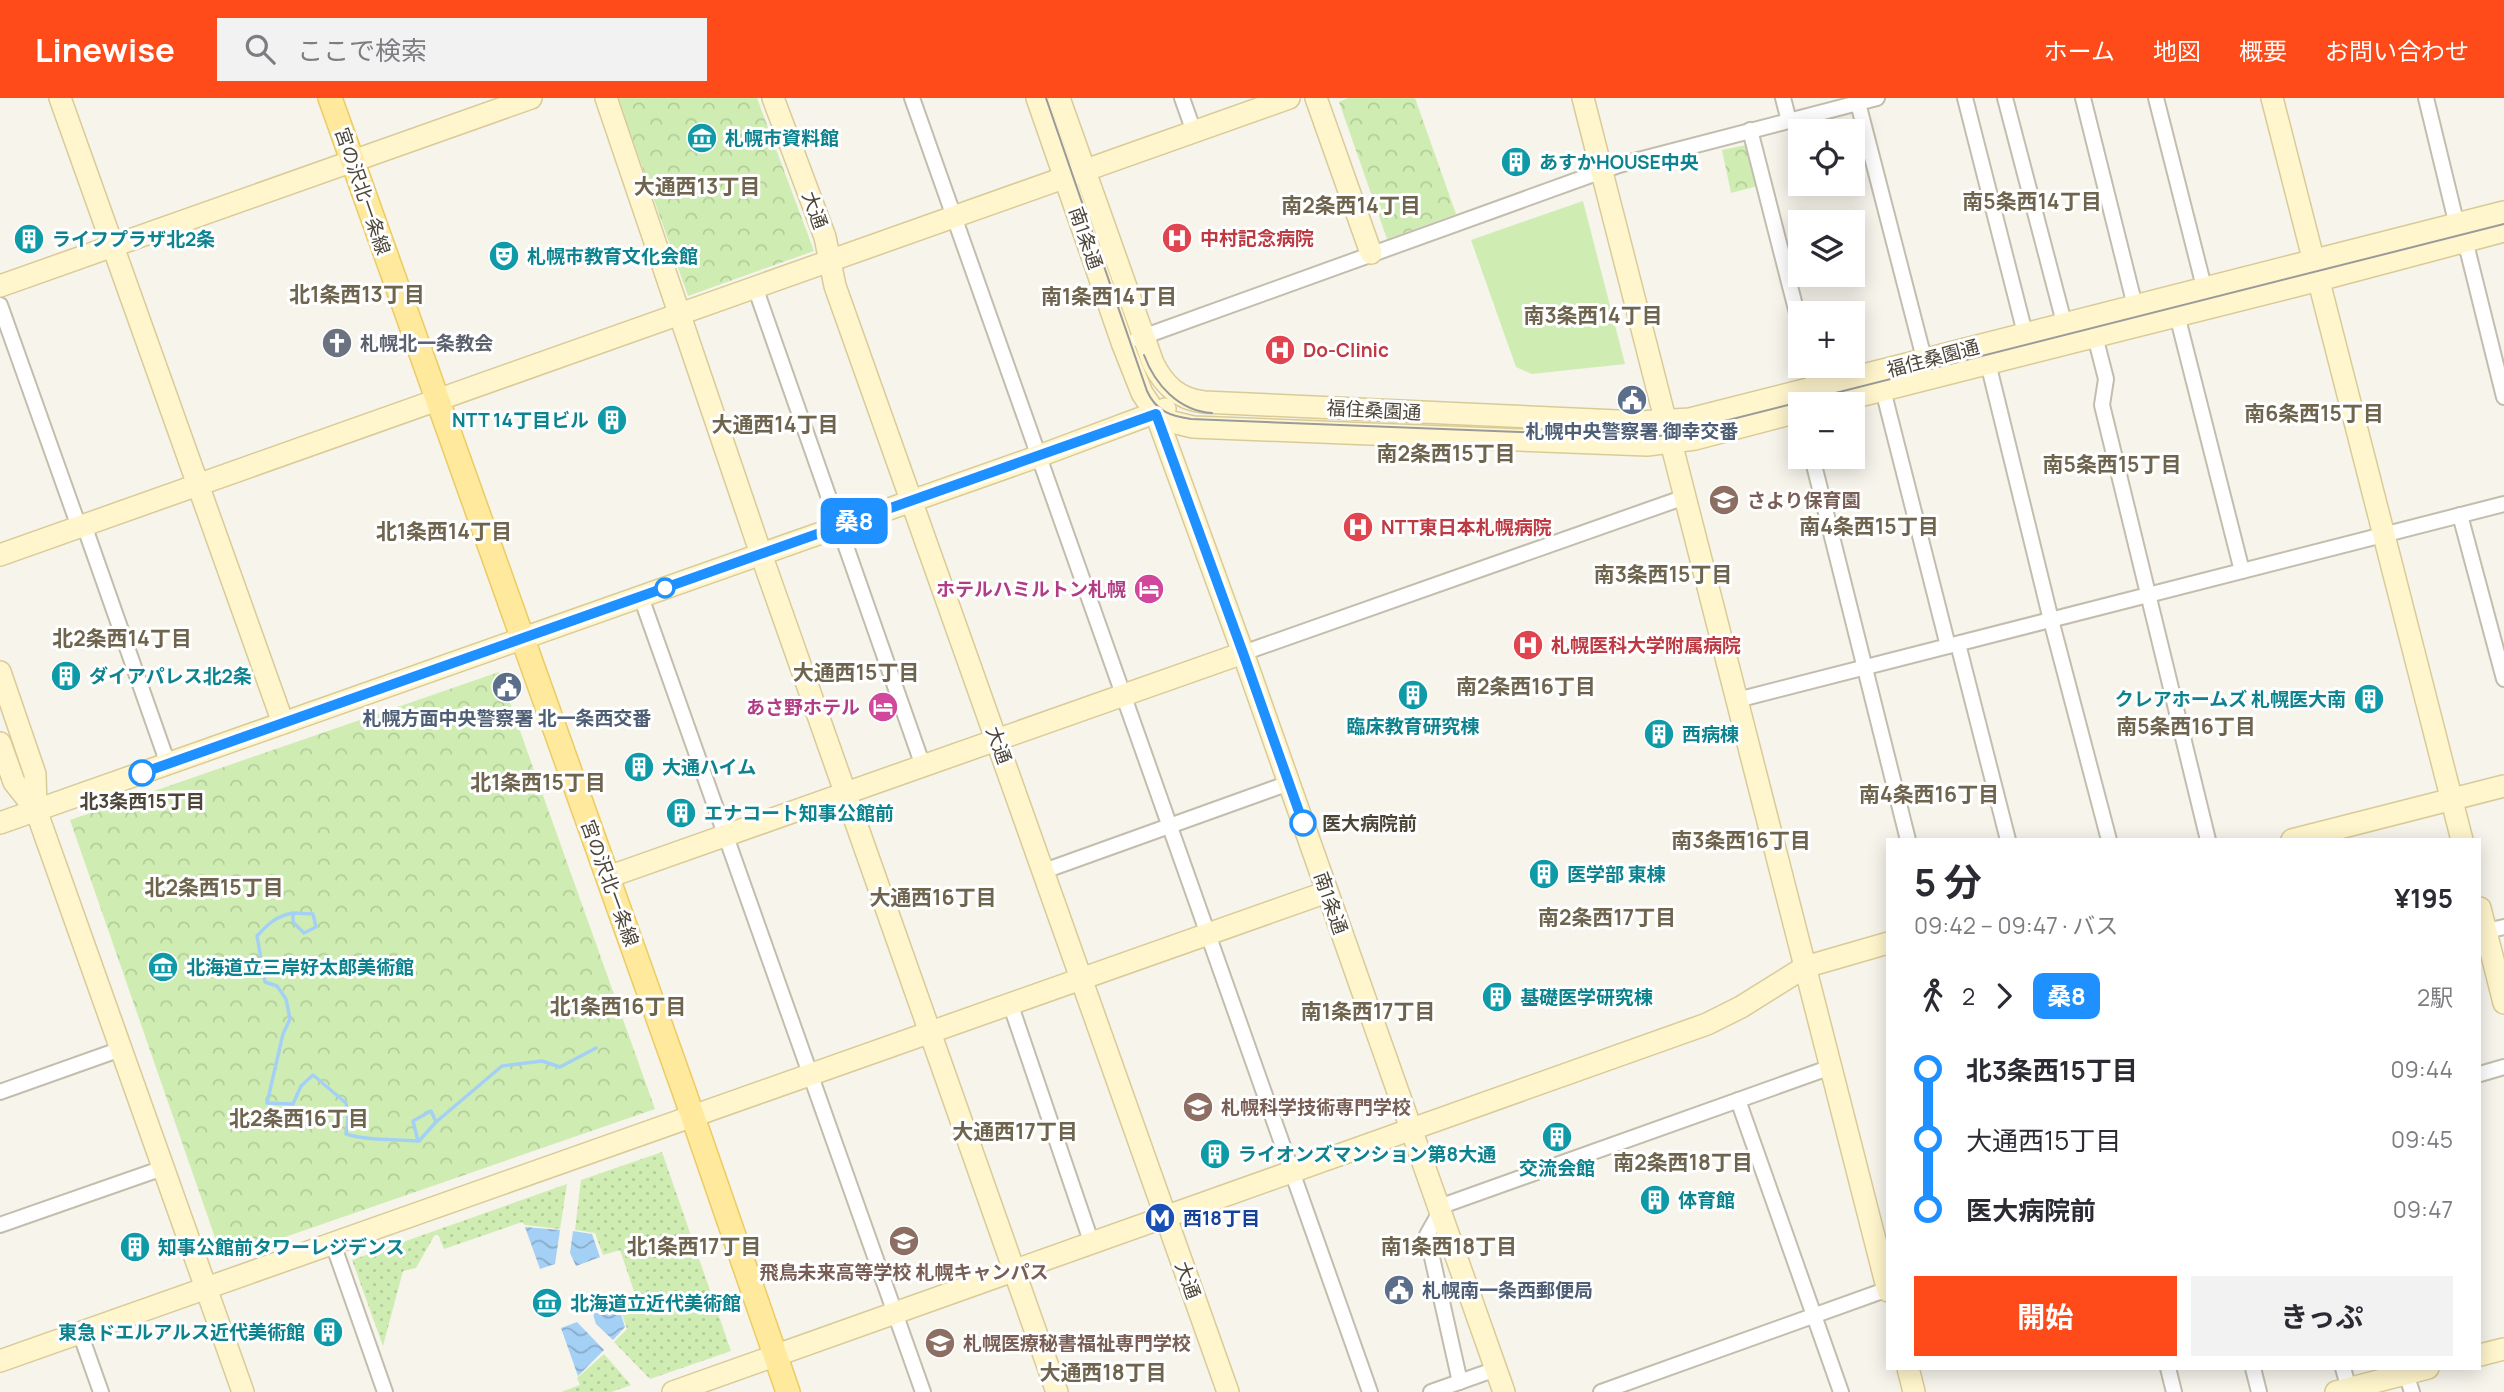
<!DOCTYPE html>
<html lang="ja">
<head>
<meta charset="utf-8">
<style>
  :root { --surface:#fff; --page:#f2f2f3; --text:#2b2b33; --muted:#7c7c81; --accent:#ff4a1a }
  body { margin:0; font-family:Manrope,"Noto Sans JP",sans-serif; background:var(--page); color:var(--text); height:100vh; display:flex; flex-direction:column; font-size:26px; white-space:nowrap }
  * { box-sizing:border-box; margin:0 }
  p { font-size:23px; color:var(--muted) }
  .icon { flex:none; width:38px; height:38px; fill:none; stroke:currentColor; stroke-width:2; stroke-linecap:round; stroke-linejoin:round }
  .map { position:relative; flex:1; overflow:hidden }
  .panel { position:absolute; left:1886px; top:740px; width:595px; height:532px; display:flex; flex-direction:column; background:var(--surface); border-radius:0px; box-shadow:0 4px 18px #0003 }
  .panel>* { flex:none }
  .badge { padding:0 14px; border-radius:10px; font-size:24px; line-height:46px }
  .fabs { position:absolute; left:1788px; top:21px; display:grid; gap:14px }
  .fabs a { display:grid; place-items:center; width:77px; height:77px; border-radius:0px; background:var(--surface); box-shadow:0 4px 18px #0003; font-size:35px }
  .map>.badge { position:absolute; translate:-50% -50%; box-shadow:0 0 0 4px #fff }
  .legs { display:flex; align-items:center; gap:10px; height:77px; padding:0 28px; font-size:23px }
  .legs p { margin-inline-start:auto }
  .headline { display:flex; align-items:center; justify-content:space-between; height:119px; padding:0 28px }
  h1 { font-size:38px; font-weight:700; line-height:52px }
  .button { display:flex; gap:14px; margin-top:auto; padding:14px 28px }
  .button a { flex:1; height:80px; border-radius:0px; background:var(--accent); color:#fff; font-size:28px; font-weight:700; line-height:80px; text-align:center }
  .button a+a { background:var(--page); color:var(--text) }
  ul { padding:0 28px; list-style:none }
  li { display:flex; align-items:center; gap:24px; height:70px; font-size:26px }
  li i { display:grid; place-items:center; width:10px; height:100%; margin:0 9px; background:currentColor }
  li i::after { content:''; width:18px; height:18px; margin:-9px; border:5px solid; border-radius:50%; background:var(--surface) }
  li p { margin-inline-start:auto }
  li:first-child i { background:linear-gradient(#0000 50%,currentColor 0) }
  li:last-child i { background:linear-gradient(currentColor 50%,#0000 0) }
  header { display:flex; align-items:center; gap:42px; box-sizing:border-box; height:98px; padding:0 35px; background:var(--accent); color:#fff }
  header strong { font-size:33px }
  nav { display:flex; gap:38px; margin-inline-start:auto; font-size:24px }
  .search { width:490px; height:63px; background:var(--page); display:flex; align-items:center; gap:18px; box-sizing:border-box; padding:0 24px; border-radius:0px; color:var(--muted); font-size:26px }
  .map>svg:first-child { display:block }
</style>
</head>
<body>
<header>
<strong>Linewise</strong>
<div class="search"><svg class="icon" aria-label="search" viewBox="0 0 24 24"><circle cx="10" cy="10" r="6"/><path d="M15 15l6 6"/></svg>ここで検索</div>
<nav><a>ホーム</a><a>地図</a><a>概要</a><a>お問い合わせ</a></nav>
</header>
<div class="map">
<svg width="2504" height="1294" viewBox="0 0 2504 1294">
  <defs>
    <pattern id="grass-dots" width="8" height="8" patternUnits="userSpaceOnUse" patternTransform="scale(1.75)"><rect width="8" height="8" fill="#cfedb2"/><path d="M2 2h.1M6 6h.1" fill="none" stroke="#b3cd9a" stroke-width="1.8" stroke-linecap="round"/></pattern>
    <pattern id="park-crowns" width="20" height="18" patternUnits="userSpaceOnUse" patternTransform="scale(1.75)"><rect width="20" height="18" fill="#cfedb2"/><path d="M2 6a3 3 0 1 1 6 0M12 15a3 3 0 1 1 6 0" fill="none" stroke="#b3cd9a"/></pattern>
    <pattern id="water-waves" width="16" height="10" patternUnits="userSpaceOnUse" patternTransform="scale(1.75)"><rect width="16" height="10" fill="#a5d0f6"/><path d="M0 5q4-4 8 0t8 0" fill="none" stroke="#89abc8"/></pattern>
  </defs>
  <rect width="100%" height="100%" fill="#f6f4eb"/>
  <!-- grass -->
  <g fill="url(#grass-dots)">
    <path d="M662,1054L731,1253L650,1281L614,1244L627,1231L618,1205L636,1199L620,1152L603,1157L595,1135L575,1132L581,1082Z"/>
    <path d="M567,1086L560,1131L525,1127L522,1124L444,1151L438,1136L434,1138L416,1170L403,1173L383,1248L352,1162Z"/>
    <path d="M604,1256L631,1287L611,1294H561L580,1287L577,1280Z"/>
  </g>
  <!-- park -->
  <g fill="url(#park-crowns)">
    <path d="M618,0H757L814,153L688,198Z"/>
    <path d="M1348,0H1415L1456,116L1387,141L1339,4Z"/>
    <path d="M1746,47L1758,88L1731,95L1722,52Z"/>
    <path d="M499,574L655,1011L233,1157L219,1151L70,722Z"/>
  </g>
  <!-- garden -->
  <path fill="#cfedb2" d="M1583,103L1625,266L1532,276L1516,269L1471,142Z"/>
  <!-- water -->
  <g fill="url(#water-waves)">
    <path d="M525,1129L560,1132L555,1166L540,1171Z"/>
    <path d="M573,1133L592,1136L600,1159L576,1168L570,1155Z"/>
    <path d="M617,1204L625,1229L613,1242L596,1226L592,1213Z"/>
    <path d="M577,1224L604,1252L578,1278L561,1230Z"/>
  </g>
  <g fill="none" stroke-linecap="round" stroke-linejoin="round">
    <!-- stream -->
    <g stroke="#a5d0f6" stroke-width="3.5">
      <path d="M293,815L313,816L316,829L304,835L293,824V815C276,818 268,826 257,838L265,884L277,888L286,901L290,921L283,936L267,1005L293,1006L301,988L313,977L346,1005L348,1020L346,1036C369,1043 394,1041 419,1043L436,1024L502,968L542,963L560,969L596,950"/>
      <path d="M418,1043L413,1023L431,1013L436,1024"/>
    </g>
    <!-- street casing -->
    <g stroke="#c3bdad" stroke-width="18">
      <g id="street">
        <path d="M912,0L1370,1294"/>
        <path d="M1182,0L1194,34"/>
        <path d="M1783,0L1789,23"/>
        <path d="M1965,0L2027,243"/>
        <path d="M2005,0L2066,232"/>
        <path d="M2083,0L2137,216"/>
        <path d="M2156,0L2202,181L2209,198"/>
        <path d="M2426,0L2461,144L2468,154L2504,299"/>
        <path d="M1858,5L1926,268"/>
        <path d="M1750,32L1801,231"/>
        <path d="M755,189L923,668"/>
        <path d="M0,207L79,429"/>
        <path d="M2177,217L2242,473"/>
        <path d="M2095,238L2106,281L2102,307L2208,742"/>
        <path d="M1137,241L1619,67L1877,0"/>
        <path d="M1988,265L2051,522L2109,742"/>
        <path d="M1810,268L1818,297"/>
        <path d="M1883,292L1948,548"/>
        <path d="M1812,359L1908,742"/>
        <path d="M2460,417L2504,581"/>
        <path d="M84,427L168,666"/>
        <path d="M641,499L923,1294"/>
        <path d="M1958,546L2008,742"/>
        <path d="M1243,555L1685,399"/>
        <path d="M1737,602L2504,406"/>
        <path d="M1044,773L1289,685"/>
        <path d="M2486,833L2504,829"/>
        <path d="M1010,905L1092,1146"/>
        <path d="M2480,976L2504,969"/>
        <path d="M0,994L121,951"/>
        <path d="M1738,1002L1841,1294"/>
        <path d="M1439,1109L1831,969"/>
        <path d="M1440,1114L1427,1137L1460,1284"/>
        <path d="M0,1127L163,1070"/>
        <path d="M333,1146L385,1294"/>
        <path d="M80,1235L101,1294"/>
        <path d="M2168,1270L2174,1294"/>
        <path d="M2253,1270L2259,1294"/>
        <path d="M2343,1270L2349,1291"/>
        <path d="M2406,1276L2412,1294"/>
        <path d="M1431,1294L1496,1271"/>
        <path d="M1601,1294L1888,1191"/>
      </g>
    </g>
    <!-- secondary casing -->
    <g stroke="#d9cb98" stroke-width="24">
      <g id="secondary">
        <path d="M60,0L283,625"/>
        <path d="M606,0L761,456L1057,1294"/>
        <path d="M773,0L825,139L835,188L1228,1294"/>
        <path d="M1037,0L1123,247L1142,295L1156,316L1243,555L1504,1294"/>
        <path d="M1059,0L1153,265C1164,287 1178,301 1204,304L1640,324L1690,321L2504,114"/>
        <path d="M1316,0L1371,155"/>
        <path d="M1583,0L1888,1193"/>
        <path d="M2272,0L2462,742"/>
        <path d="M0,188L531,0"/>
        <path d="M1828,306L2319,182L2504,133"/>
        <path d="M1156,316L1172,324L1193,329L1647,347L1695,341L1801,313"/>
        <path d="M0,457L1289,0"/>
        <path d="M0,574L35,676L36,712L243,1294"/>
        <path d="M0,645L14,684L36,712"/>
        <path d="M0,725L1039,358L1165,311"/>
        <path d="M2292,742L2504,688"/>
        <path d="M608,779L1243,555"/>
        <path d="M2480,810L2504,905"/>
        <path d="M2480,1257L2504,1251"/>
        <path d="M0,1263L1327,794"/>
        <path d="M1908,1270L1914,1294"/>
        <path d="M673,1294L1707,926L1741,909L1805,869L1888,845"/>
        <path d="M2336,1294L2428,1270"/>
      </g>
    </g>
    <!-- primary casing -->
    <g stroke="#eccb63" stroke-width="26">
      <path id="primary" d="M330,0L685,996L788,1294"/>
    </g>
    <!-- street -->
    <use href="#street" stroke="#fff" stroke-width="14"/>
    <!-- secondary -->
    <use href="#secondary" stroke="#fff6cd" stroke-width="21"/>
    <!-- primary -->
    <use href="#primary" stroke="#ffe99c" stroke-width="23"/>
    <!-- tram -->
    <g stroke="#9a9a9a" stroke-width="2">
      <path d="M1046,0L1147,293C1156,313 1170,318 1191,321L1644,339L1669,337L2504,126"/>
      <path d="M1144,257C1155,287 1179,313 1212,315"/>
    </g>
  </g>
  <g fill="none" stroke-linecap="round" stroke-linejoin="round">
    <!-- line-1 casing -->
    <g stroke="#fff" stroke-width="16">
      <path id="line-1" d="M142,675L1156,316L1243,555L1303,725"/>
    </g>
    <!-- line-1 -->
    <use href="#line-1" stroke="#1e90ff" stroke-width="10"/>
  </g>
  <!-- icons -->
  <defs>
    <g id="museum-disc" transform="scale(1.575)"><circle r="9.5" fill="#0f9aa8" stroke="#fff"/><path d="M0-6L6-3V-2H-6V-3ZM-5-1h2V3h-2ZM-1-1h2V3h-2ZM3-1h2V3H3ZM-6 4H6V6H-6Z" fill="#fff"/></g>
    <g id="building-disc" transform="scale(1.575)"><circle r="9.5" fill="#0f9aa8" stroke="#fff"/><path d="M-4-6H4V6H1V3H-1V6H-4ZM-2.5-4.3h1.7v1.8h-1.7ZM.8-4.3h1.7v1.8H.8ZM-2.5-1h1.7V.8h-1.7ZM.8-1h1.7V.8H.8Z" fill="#fff"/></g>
    <g id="hospital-disc" transform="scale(1.575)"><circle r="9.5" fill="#e0444e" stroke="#fff"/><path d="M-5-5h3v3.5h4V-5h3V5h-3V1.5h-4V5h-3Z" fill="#fff"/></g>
    <g id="theatre-disc" transform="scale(1.575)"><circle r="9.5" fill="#0f9aa8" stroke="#fff"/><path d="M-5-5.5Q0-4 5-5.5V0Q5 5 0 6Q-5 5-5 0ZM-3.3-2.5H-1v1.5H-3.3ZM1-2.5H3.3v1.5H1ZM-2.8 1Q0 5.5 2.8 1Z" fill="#fff"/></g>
    <g id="church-disc" transform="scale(1.575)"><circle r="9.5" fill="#6b7280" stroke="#fff"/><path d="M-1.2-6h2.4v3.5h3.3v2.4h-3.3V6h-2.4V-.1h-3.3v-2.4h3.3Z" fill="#fff"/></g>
    <g id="civic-disc" transform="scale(1.575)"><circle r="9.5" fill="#5c6f8a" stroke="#fff"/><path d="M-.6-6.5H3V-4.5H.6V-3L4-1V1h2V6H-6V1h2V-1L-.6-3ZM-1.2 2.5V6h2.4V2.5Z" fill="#fff"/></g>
    <g id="school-disc" transform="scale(1.575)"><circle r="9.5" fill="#8d6e63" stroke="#fff"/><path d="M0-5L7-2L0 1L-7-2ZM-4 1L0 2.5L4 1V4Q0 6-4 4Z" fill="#fff"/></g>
    <g id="hotel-disc" transform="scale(1.575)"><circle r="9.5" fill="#d1479c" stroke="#fff"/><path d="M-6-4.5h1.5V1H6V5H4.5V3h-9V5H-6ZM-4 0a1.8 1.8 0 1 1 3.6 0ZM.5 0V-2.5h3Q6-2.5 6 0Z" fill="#fff"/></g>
    <g id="university-disc" transform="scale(1.575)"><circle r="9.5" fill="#8d6e63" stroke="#fff"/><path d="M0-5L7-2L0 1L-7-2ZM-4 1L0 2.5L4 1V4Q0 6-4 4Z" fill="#fff"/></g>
    <g id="metro-disc" transform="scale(1.575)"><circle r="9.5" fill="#1a4fb4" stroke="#fff"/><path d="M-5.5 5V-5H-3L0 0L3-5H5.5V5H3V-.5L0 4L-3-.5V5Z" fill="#fff"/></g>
  </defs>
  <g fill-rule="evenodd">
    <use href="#museum-disc" x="702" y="40"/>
    <use href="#building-disc" x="1516" y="64"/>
    <use href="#hospital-disc" x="1177" y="140"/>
    <use href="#building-disc" x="29" y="141"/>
    <use href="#theatre-disc" x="504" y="158"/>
    <use href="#church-disc" x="337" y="245"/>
    <use href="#hospital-disc" x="1280" y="252"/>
    <use href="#civic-disc" x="1632" y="302"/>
    <use href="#building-disc" x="612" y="322"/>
    <use href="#school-disc" x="1724" y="402"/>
    <use href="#hospital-disc" x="1358" y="429"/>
    <use href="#hotel-disc" x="1149" y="491"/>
    <use href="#hospital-disc" x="1528" y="547"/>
    <use href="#building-disc" x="66" y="578"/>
    <use href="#civic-disc" x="507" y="589"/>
    <use href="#building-disc" x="1413" y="597"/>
    <use href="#building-disc" x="2369" y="601"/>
    <use href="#hotel-disc" x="883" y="609"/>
    <use href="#building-disc" x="1659" y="636"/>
    <use href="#building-disc" x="639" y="669"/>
    <use href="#building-disc" x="681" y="715"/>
    <use href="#building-disc" x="1544" y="776"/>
    <use href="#museum-disc" x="163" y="869"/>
    <use href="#building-disc" x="1497" y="899"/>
    <use href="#university-disc" x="1198" y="1009"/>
    <use href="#building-disc" x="1557" y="1039"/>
    <use href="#building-disc" x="1215" y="1056"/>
    <use href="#building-disc" x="1655" y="1102"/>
    <use href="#metro-disc" x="1160" y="1120"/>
    <use href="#school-disc" x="904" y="1143"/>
    <use href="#building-disc" x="135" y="1149"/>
    <use href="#civic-disc" x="1399" y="1192"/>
    <use href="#museum-disc" x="547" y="1205"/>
    <use href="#building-disc" x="328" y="1234"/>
    <use href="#university-disc" x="940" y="1245"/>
  </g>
  <!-- markers -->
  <g fill="#fff" stroke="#1e90ff" stroke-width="3.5">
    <circle cx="665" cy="490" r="9"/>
    <circle cx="142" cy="675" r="12"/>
    <circle cx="1303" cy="725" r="12"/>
  </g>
  <g text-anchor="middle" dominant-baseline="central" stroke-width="6" stroke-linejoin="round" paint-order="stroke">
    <!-- culture labels -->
    <g font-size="19" font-weight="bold" fill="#0d838f" stroke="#fff" text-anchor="start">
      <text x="725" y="40">札幌市資料館</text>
      <text x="1539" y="64">あすかHOUSE中央</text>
      <text x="52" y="141">ライフプラザ北2条</text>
      <text x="527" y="158">札幌市教育文化会館</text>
      <text x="589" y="322" text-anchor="end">NTT 14丁目ビル</text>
      <text x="89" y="578">ダイアパレス北2条</text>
      <text x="2346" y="601" text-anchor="end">クレアホームズ 札幌医大南</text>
      <text x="1413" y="628" text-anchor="middle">臨床教育研究棟</text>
      <text x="1682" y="636">西病棟</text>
      <text x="662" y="669">大通ハイム</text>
      <text x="704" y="715">エナコート知事公館前</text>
      <text x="1567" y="776">医学部 東棟</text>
      <text x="186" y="869">北海道立三岸好太郎美術館</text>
      <text x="1520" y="899">基礎医学研究棟</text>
      <text x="1238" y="1056">ライオンズマンション第8大通</text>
      <text x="1557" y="1070" text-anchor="middle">交流会館</text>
      <text x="1678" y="1102">体育館</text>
      <text x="158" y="1149">知事公館前タワーレジデンス</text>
      <text x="570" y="1205">北海道立近代美術館</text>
      <text x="305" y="1234" text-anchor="end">東急ドエルアルス近代美術館</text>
    </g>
    <!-- street labels -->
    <g font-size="19" fill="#4c4538" stroke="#fff">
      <text transform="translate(363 93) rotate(71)">宮の沢北一条線</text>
      <text transform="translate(815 112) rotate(70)">大通</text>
      <text transform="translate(1086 140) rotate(71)">南1条通</text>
      <text transform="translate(1933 260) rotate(-15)">福住桑園通</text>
      <text transform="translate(1374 312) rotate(3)">福住桑園通</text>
      <text transform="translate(999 647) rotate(70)">大通</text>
      <text transform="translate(610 785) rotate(70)">宮の沢北一条線</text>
      <text transform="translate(1331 805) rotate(71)">南1条通</text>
      <text transform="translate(1188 1182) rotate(70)">大通</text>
    </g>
    <!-- health labels -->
    <g font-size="19" font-weight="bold" fill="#be3a42" stroke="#fff" text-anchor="start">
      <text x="1200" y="140">中村記念病院</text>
      <text x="1303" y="252">Do-Clinic</text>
      <text x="1381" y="429">NTT東日本札幌病院</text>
      <text x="1551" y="547">札幌医科大学附属病院</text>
    </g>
    <!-- worship labels -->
    <g font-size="19" font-weight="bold" fill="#5b616d" stroke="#fff" text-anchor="start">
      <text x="360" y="245">札幌北一条教会</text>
    </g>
    <!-- service labels -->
    <g font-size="19" font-weight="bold" fill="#4e5e75" stroke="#fff">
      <text x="1632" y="333">札幌中央警察署 御幸交番</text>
      <text x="507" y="620">札幌方面中央警察署 北一条西交番</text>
      <text x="1422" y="1192" text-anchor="start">札幌南一条西郵便局</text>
    </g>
    <!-- education labels -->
    <g font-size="19" font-weight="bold" fill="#785e54" stroke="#fff" text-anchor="start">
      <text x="1747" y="402">さより保育園</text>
      <text x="1221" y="1009">札幌科学技術専門学校</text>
      <text x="904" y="1174" text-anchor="middle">飛鳥未来高等学校 札幌キャンパス</text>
      <text x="963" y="1245">札幌医療秘書福祉専門学校</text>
    </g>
    <!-- hotel labels -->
    <g font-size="19" font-weight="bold" fill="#b23c85" stroke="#fff" text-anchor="end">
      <text x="1126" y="491">ホテルハミルトン札幌</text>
      <text x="860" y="609">あさ野ホテル</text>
    </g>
    <!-- stop labels -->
    <g font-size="19" font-weight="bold" fill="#4c4538" stroke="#fff">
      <text x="142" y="703">北3条西15丁目</text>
      <text x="1322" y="725" text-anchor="start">医大病院前</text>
    </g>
    <!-- transit labels -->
    <g font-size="19" font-weight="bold" fill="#164399" stroke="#fff" text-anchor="start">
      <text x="1183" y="1120">西18丁目</text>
    </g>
    <!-- neighbourhood labels -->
    <g font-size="21" font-weight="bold" fill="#6f644e" stroke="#fff">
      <text x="697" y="88">大通西13丁目</text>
      <text x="2032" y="103">南5条西14丁目</text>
      <text x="1351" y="107">南2条西14丁目</text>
      <text x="357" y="196">北1条西13丁目</text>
      <text x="1109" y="198">南1条西14丁目</text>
      <text x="1593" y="217">南3条西14丁目</text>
      <text x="2314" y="315">南6条西15丁目</text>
      <text x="775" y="326">大通西14丁目</text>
      <text x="1446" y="355">南2条西15丁目</text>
      <text x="2112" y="366">南5条西15丁目</text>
      <text x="1869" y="428">南4条西15丁目</text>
      <text x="444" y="433">北1条西14丁目</text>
      <text x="1663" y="476">南3条西15丁目</text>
      <text x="122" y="540">北2条西14丁目</text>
      <text x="856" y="574">大通西15丁目</text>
      <text x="1526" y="588">南2条西16丁目</text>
      <text x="2186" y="628">南5条西16丁目</text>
      <text x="538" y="684">北1条西15丁目</text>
      <text x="1929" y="696">南4条西16丁目</text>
      <text x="1741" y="742">南3条西16丁目</text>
      <text x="214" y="789">北2条西15丁目</text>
      <text x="933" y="799">大通西16丁目</text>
      <text x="1607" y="819">南2条西17丁目</text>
      <text x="618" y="908">北1条西16丁目</text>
      <text x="1368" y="913">南1条西17丁目</text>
      <text x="299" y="1020">北2条西16丁目</text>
      <text x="1015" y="1033">大通西17丁目</text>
      <text x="1683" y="1064">南2条西18丁目</text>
      <text x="694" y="1148">北1条西17丁目</text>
      <text x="1449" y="1148">南1条西18丁目</text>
      <text x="1103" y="1274">大通西18丁目</text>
    </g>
  </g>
</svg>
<div class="fabs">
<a><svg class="icon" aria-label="locate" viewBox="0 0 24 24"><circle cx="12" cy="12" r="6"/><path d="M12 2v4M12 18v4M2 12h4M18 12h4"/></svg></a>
<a><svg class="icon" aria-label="layers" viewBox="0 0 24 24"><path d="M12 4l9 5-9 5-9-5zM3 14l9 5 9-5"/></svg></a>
<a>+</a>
<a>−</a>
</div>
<b class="badge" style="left:854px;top:423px;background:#1e90ff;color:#fff">桑8</b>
<section class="panel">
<div class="headline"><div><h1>5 分</h1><p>09:42 – 09:47 · バス</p></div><b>¥195</b></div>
<div class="legs"><svg class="icon" aria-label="walk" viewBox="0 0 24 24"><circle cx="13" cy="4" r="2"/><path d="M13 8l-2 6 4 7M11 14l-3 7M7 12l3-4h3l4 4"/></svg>2<svg class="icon" aria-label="forward" viewBox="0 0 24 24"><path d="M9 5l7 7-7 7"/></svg><b class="badge" style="background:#1e90ff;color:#fff">桑8</b><p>2駅</p></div>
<ul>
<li><i style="color:#1e90ff"></i><b>北3条西15丁目</b><p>09:44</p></li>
<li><i style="color:#1e90ff"></i><span>大通西15丁目</span><p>09:45</p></li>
<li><i style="color:#1e90ff"></i><b>医大病院前</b><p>09:47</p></li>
</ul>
<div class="button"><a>開始</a><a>きっぷ</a></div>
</section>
</div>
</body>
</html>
